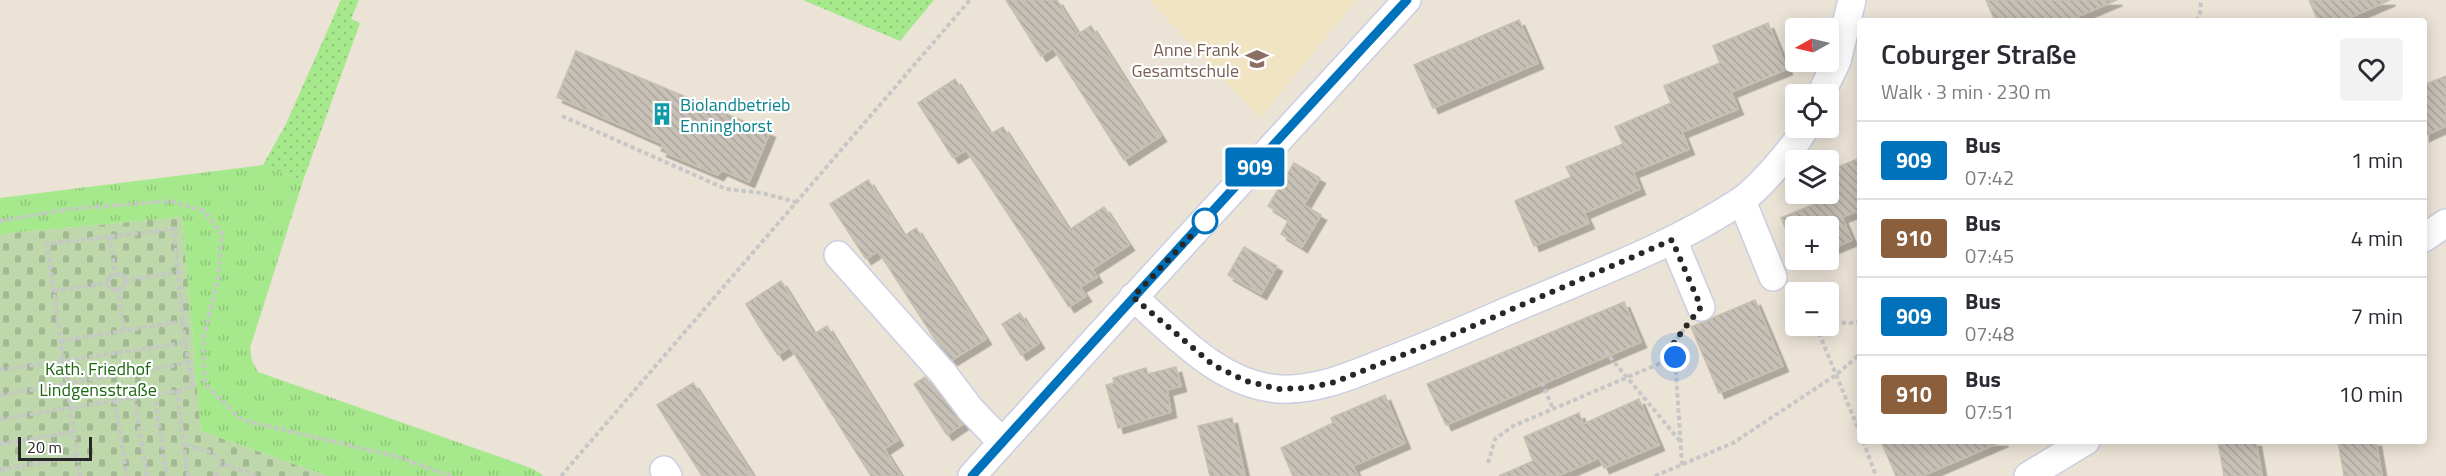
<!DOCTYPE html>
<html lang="en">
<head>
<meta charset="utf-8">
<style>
  :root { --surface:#fff; --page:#f2f2f3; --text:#2b2b33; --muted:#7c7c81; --line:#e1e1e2 }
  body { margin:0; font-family:"Titillium Web",sans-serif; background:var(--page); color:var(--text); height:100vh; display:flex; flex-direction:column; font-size:22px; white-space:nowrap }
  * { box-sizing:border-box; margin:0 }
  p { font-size:20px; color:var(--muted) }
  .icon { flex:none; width:33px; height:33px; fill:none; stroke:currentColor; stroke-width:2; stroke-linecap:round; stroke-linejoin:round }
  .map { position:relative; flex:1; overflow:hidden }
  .details { position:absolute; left:1857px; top:18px; width:570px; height:426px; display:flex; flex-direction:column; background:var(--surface); border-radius:6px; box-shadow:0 3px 15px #0003 }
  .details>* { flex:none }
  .badge { padding:0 12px; border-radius:4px; font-size:21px; line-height:39px }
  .needle { width:39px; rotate:262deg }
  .controls { position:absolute; left:1785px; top:18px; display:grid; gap:12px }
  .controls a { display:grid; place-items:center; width:54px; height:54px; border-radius:6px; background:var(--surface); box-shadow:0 3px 15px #0003; font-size:30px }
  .scale { position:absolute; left:18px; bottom:15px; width:74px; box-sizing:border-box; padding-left:6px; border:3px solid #272727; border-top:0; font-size:16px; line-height:21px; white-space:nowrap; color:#272727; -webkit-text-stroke:4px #fff; paint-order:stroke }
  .you { position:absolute; width:30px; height:30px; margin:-15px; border:4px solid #fff; border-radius:50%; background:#1a73e8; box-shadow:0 0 0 9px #1a73e833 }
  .map>.badge { position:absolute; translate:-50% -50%; box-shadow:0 0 0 3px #fff }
  .round { display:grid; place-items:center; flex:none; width:63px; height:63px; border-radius:6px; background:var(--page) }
  .headline { display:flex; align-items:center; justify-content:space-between; height:102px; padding:0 24px }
  h1 { font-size:28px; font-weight:600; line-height:45px }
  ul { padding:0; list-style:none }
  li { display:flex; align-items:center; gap:18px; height:78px; padding:0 24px; border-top:2px solid var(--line) }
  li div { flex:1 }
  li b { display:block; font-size:22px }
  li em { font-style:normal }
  li .badge { min-width:66px; font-weight:700; text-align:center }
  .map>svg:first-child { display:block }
</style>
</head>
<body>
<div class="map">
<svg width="2446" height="476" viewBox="0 0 2446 476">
  <defs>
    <pattern id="grass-dots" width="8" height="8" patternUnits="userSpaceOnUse" patternTransform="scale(1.5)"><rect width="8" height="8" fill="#a6e88c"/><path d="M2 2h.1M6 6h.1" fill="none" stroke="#8fc779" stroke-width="1.8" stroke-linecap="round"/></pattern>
    <pattern id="cemetery-stones" width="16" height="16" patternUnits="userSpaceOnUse" patternTransform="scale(1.5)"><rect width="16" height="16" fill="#bed7ab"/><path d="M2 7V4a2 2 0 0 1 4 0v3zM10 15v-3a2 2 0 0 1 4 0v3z" fill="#a3b993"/></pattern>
    <pattern id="park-tufts" width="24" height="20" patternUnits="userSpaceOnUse" patternTransform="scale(1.5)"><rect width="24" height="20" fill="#a6e88c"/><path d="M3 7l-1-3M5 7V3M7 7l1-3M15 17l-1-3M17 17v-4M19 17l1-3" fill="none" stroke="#8fc779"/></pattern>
    <pattern id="building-back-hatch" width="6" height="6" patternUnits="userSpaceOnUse" patternTransform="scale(1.5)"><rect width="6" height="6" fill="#c6c0b6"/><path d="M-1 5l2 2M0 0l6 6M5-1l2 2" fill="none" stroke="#aaa59c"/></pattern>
    <filter id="shadow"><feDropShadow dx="5.5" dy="5.5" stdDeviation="0" flood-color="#0004"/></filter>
  </defs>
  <rect width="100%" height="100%" fill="#ebe3d6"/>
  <!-- education -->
  <path fill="#f0e4c3" d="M1149,0H1357L1260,118Z"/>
  <!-- grass -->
  <g fill="url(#grass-dots)">
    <path d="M341,0H359L351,19L360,23L303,181L263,165L286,124Z"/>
    <path d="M803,0H934L900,41Z"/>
  </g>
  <!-- cemetery -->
  <path fill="url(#cemetery-stones)" d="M182,217L201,431L328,476H0V234Z"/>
  <!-- park -->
  <path fill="url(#park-tufts)" d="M263,165L303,181L250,348L252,361L258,372L531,468L543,475L542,476H328L201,431L182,217L0,234V198Z"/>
  <!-- building -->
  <g fill="url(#building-back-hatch)" stroke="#c6c0b0" stroke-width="1.5" filter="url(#shadow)">
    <path d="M1006,0H1057L1078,34L1091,26L1161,136L1124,160L1053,48L1041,56Z"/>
    <path d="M1986,0H2117L2067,21H1995Z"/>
    <path d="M2309,0H2390L2342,21H2318Z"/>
    <path d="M1519,20L1538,63L1433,108L1414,65Z"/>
    <path d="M1768,23L1787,69L1731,92L1738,109L1682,132L1689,149L1633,172L1640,189L1584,213L1589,223L1534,246L1515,201L1571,177L1566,167L1623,144L1615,127L1671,103L1664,86L1720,63L1713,46Z"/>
    <path d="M576,51L770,132L749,182L722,170L718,175L661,151L663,144L557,97Z"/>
    <path d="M2446,76V126L2424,136V85Z"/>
    <path d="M955,79L990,134L1003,127L1069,230L1104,207L1129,245L1092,269L1097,277L1080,287L1086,296L1069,307L966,150L953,158L918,103Z"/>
    <path d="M1860,158V210L1842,217L1852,240L1828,250V226H1796V252L1781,218L1834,196L1828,182V171Z"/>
    <path d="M1294,163L1320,178L1304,205L1321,215L1302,247L1281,234L1289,219L1268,206Z"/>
    <path d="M868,180L904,236L916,228L986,339L952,360L938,344L878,251L866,259L830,204Z"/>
    <path d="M1244,247L1277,266L1261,294L1228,275Z"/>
    <path d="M781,281L814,334L827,326L898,440L884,449L901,476H871L790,347L778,355L759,326L746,304Z"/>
    <path d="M1755,300L1783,366L1719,393L1691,327Z"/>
    <path d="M1624,302L1641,342L1446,425L1427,384Z"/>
    <path d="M1020,313L1039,343L1021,355L1002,324Z"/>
    <path d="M1176,367L1181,386L1167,390L1171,412L1118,428L1106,385L1114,383L1113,378L1146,368L1148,374Z"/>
    <path d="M925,377L963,424L947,435L914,384Z"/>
    <path d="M693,383L706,403L753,476H702L657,405Z"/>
    <path d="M1385,395L1405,443L1353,466L1358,476H1293L1281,448L1333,423L1331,418Z"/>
    <path d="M1639,399L1659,445L1604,468L1599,458L1558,476H1499L1533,461L1524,437L1579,413L1583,424Z"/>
    <path d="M1232,418L1245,476H1210L1198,426Z"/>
    <path d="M1881,441H2003L1922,476H1896Z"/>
    <path d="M2218,441H2256L2262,476H2224Z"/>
    <path d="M2338,441H2376L2382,476H2344Z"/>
  </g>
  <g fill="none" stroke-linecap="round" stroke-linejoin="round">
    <!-- minor casing -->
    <g stroke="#cbcee2" stroke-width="30">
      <g id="minor">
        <path d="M1821,94L1837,61L1852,0"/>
        <path d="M1742,201L1773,277"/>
        <path d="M2424,238L2446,223"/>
        <path d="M1673,240L1701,307"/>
        <path d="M838,255L943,373L971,410L1002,442"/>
        <path d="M1133,297C1175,333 1220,386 1280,389C1320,391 1356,373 1393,359C1432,344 1471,327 1510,310C1587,277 1669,248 1739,202C1758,190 1795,147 1805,128"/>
        <path d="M664,470L668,476"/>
        <path d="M972,476C1115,316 1262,159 1407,0"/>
        <path d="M2028,476L2086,441"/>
      </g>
    </g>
    <!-- path -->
    <g stroke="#c7c7c7" stroke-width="4" stroke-dasharray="4.5 3" stroke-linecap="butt">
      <path d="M2196,21L2200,15L2201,0"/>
      <path d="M562,116L726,189L762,193L796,202"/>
      <path d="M0,221L70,209L170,201L204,211L222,234L218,280L203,340L205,384L242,420L395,456L451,476"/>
      <path d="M110,236L115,275"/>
      <path d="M123,274L125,288L110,290L108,276Z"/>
      <path d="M124,281L178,272"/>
      <path d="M1798,283L1803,292"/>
      <path d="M118,289L124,330"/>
      <path d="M54,291L109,283"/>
      <path d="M1828,316L1847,324L1860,321"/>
      <path d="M1816,326L1860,433"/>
      <path d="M61,341L184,321"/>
      <path d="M1605,351L1680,441"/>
      <path d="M0,370L185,343"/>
      <path d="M1542,382L1553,409"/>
      <path d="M177,390L188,476"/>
      <path d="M154,394L167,476"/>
      <path d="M0,395L188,363"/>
      <path d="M134,397L147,476"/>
      <path d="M115,400L127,476"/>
      <path d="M0,419C45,412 89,405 134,397C153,394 176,394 193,385L185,343L174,229L47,244C58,321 69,399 80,476"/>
      <path d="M1863,441L1876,476"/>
      <path d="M0,444L73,432"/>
      <path d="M185,445L213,453L221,463L257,476"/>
      <path d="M1488,463L1495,439L1513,426L1675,357"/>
      <path d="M1682,465L1674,342L1686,327"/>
      <path d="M0,470L77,456"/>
      <path d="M216,476L221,463"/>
      <path d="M561,476L970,0"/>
      <path d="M1655,476L1733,443L1836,375L1860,354"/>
    </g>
    <!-- minor -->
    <use href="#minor" stroke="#fff" stroke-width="27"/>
  </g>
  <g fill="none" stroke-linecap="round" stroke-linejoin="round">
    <!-- line casing -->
    <g stroke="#fff" stroke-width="14">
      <path id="line" d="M972,476C1116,316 1261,158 1407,0"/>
    </g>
    <!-- line -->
    <use href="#line" stroke="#0072bc" stroke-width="9"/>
    <!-- walk -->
    <path stroke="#272727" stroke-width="6" stroke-dasharray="0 10.8" d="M1205,221L1133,297L1213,365L1246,381L1278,389L1307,388L1335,382L1443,339L1672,240L1701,307L1674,342L1675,357"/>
  </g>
  <!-- icons -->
  <defs>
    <g id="school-bare" transform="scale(1.8)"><path d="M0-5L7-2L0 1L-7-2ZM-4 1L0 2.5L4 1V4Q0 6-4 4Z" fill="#8d6e63" stroke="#fff" stroke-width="2.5" paint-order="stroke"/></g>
    <g id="building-bare" transform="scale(1.8)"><path d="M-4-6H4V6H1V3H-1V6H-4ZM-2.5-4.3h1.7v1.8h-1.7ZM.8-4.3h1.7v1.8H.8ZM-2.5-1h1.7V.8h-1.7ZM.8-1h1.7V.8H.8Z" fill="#0f9aa8" stroke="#fff" stroke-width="2.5" paint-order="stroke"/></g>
  </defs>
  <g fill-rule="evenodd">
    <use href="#school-bare" x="1257" y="59"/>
    <use href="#building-bare" x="662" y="114"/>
  </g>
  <!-- markers -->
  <circle fill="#fff" stroke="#0072bc" stroke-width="3" cx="1205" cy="221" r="12"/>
  <g text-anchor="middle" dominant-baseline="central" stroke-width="4.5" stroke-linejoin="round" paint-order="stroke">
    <!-- education labels -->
    <g font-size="18" fill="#785e54" stroke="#fff" text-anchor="end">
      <text x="1239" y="49">Anne Frank<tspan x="1239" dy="21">Gesamtschule</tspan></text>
    </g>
    <!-- culture labels -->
    <g font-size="18" fill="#0d838f" stroke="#fff" text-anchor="start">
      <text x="680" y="104">Biolandbetrieb<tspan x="680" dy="21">Enninghorst</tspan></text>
    </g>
    <!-- park labels -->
    <g font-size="18" fill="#1e6812" stroke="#fff">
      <text x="98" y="368">Kath. Friedhof<tspan x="98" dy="21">Lindgensstraße</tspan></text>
    </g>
  </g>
</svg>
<div class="controls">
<a><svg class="needle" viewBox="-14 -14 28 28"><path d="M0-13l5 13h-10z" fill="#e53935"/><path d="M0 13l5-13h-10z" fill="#7c7c81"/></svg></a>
<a><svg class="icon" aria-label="locate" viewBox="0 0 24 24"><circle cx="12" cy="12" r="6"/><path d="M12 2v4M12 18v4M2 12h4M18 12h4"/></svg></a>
<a><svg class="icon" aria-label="layers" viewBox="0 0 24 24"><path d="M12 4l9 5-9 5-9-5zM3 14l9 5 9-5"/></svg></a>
<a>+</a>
<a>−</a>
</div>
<div class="scale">20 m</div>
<div class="you" style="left:1675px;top:357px"></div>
<b class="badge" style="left:1255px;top:167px;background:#0072bc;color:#fff">909</b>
<section class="details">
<div class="headline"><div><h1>Coburger Straße</h1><p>Walk · 3 min · 230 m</p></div><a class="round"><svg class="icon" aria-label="heart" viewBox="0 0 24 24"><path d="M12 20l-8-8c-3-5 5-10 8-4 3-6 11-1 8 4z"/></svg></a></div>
<ul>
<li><span class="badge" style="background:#0072bc;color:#fff">909</span><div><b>Bus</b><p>07:42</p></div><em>1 min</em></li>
<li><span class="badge" style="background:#8b5e3c;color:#fff">910</span><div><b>Bus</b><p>07:45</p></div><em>4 min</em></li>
<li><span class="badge" style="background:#0072bc;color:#fff">909</span><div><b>Bus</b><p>07:48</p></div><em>7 min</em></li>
<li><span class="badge" style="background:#8b5e3c;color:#fff">910</span><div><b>Bus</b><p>07:51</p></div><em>10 min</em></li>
</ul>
</section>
</div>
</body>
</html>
